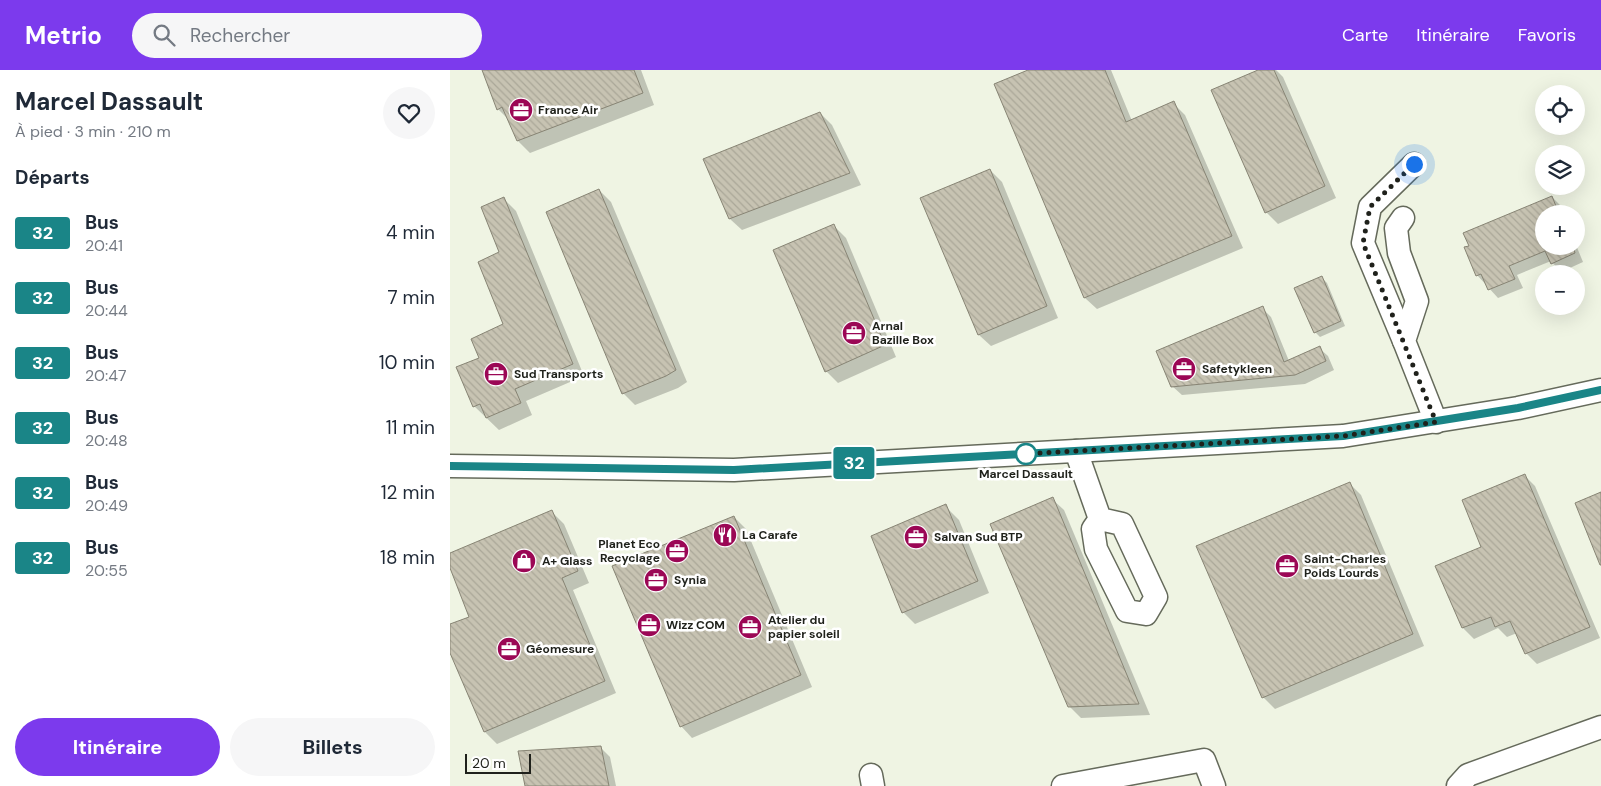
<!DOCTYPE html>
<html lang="fr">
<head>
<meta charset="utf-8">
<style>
  :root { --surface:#fff; --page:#f6f6f7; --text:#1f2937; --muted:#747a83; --accent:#7c3aed }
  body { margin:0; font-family:"DM Sans",sans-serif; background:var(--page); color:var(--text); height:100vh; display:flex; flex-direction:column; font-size:19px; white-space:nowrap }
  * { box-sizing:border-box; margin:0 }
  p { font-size:16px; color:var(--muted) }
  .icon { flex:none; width:28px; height:28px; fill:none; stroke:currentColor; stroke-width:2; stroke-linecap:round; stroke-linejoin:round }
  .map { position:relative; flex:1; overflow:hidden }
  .details { display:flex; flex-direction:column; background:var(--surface); width:450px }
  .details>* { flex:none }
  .badge { padding:0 10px; border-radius:4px; font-size:18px; line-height:32px }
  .buttons { position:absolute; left:1085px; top:15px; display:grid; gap:10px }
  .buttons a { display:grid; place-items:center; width:50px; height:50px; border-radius:50%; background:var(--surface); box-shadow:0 5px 20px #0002; font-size:25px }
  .scale { position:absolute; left:15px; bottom:12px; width:66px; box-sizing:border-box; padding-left:5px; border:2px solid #1f211b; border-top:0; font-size:14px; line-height:18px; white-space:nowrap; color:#1f211b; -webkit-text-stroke:4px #fff; paint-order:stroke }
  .you { position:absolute; width:25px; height:25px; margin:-12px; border:4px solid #fff; border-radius:50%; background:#1a73e8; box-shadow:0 0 0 8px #1a73e833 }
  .map>.badge { position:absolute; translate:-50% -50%; box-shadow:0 0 0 2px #fff }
  h2 { padding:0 15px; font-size:19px; line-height:45px }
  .round { display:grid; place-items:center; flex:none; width:52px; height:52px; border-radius:26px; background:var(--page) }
  .head { display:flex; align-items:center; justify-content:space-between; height:85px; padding:0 15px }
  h1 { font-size:24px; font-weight:700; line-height:38px }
  .action { display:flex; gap:10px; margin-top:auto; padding:10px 15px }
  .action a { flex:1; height:58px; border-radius:30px; background:var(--accent); color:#fff; font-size:20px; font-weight:700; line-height:58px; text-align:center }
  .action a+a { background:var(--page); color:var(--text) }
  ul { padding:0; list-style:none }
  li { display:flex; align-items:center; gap:15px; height:65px; padding:0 15px }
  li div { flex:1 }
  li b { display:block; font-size:19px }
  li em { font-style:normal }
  li .badge { min-width:55px; font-weight:700; text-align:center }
  header { display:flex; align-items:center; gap:30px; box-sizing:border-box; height:70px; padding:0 25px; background:var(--accent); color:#fff }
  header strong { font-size:24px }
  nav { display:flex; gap:28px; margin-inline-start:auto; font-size:18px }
  .search { width:350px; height:45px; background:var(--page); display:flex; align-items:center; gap:12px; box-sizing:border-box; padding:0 18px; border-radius:28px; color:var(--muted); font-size:19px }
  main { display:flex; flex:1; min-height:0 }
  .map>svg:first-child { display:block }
</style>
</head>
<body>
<header>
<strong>Metrio</strong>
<div class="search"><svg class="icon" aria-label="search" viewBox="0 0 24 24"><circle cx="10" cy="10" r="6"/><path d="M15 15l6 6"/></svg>Rechercher</div>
<nav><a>Carte</a><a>Itinéraire</a><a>Favoris</a></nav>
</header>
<main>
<section class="details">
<div class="head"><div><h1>Marcel Dassault</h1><p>À pied · 3 min · 210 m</p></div><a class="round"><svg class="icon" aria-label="heart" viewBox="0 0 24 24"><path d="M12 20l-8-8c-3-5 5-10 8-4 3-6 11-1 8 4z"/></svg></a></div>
<h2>Départs</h2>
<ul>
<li><span class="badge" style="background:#1a8587;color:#fff">32</span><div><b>Bus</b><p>20:41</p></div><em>4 min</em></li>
<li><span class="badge" style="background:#1a8587;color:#fff">32</span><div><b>Bus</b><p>20:44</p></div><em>7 min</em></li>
<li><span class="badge" style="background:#1a8587;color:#fff">32</span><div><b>Bus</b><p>20:47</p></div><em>10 min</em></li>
<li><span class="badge" style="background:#1a8587;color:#fff">32</span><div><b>Bus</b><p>20:48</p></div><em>11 min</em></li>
<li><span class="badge" style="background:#1a8587;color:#fff">32</span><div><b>Bus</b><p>20:49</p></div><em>12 min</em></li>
<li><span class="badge" style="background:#1a8587;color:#fff">32</span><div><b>Bus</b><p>20:55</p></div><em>18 min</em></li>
</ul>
<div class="action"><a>Itinéraire</a><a>Billets</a></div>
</section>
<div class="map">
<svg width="1151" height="716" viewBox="0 0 1151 716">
  <defs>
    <pattern id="building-back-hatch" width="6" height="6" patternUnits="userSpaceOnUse" patternTransform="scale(1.25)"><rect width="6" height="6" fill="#c7c3b2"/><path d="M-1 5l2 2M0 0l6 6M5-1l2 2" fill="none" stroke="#aaa798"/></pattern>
  </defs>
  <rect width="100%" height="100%" fill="#eff4e3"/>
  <!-- shadow -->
  <g fill="#0003">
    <path d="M38,0H191L204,35L80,83L68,71L59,50L48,39Z"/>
    <path d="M581,0H661L682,51L723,33L735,45L793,178L647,239L635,228L546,15Z"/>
    <path d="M811,0H826L833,7L886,128L828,154L816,142Z"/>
    <path d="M370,43L382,55L411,115L292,160L280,149L255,90Z"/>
    <path d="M540,100L552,112L608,248L541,276L529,265L472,129Z"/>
    <path d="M149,120L161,132L237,312L228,318L185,335L173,323Z"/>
    <path d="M1102,127L1111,136L1114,144H1094V176H1126V175L1133,192L1111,202L1101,191L1067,205L1073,218L1048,228L1027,205L1016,178Z"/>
    <path d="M54,129L66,141L134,306L76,331L82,345L49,360L24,336L30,288L54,255L51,183Z"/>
    <path d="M384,156L396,168L446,287L388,313L376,301Z"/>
    <path d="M872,208L877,213L895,256L870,267L865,262Z"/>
    <path d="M812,238L821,247L839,291L869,278L878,286L884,300L855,314L732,325L722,316Z"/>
    <path d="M1074,405L1085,416L1150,568L1087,594L1076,583L1067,563L1057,567L1048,558L1024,569L1013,558L987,496L1033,478Z"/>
    <path d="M899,413L911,425L974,576L825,639L813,627Z"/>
    <path d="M602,429L614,440L700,645L631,648L619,636Z"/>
    <path d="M497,438L509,450L539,523L465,554L453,542Z"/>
    <path d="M102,442L114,454L139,513L123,520L166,623L47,674L35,662L0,580V556L21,547L0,495V485Z"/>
    <path d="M284,447L296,459L362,617L242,668L231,656Z"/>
    <path d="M151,678L160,687L166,716H76Z"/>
  </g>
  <!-- building -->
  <g fill="url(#building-back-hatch)" stroke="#878474">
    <path d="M32,0H184L193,23L67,71L52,37L47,40Z"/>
    <path d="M578,0H655L676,52L724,31L782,166L634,228L544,14Z"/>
    <path d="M808,0H824L875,116L815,143L761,20Z"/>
    <path d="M370,42L400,103L279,149L253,89Z"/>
    <path d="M540,99L597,236L528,265L470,128Z"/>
    <path d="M149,119L226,300L216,306L172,324L96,142Z"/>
    <path d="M1102,126L1109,144H1094V176H1123L1125,183L1101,194L1095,181L1059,196L1065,209L1038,220L1031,204L1026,206L1014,177L1019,176L1013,163Z"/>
    <path d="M54,127L123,294L65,319L71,333L36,348L30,334L23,337L6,297L29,288L21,269L53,254L28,192L49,182L31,137Z"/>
    <path d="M384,154L435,275L375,302L323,180Z"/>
    <path d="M872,206L891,251L864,263L844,218Z"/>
    <path d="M813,236L834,292L870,276L876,291L845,305L721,317L706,281Z"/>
    <path d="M1075,404L1140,557L1075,584L1060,551L1045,557L1041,547L1012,558L985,496L1031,477L1012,430Z"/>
    <path d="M900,412L963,564L812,628L746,476Z"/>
    <path d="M1151,422V495H1150L1125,433Z"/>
    <path d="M603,427L689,634L618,637L540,454Z"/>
    <path d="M496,434L528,511L452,543L421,466Z"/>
    <path d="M102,440L128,501L112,508L155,611L34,662L0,583V554L19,547L0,498V483Z"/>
    <path d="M284,446L351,605L230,657L162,496Z"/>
    <path d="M151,676L159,716H75L68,681Z"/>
  </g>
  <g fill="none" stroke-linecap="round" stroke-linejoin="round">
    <!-- minor casing -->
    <g stroke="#656a5b" stroke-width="25">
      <g id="minor">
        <path d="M953,148L946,158L949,183L967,231L954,271L986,352"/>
        <path d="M954,271L913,173L920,137L964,94"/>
        <path d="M626,381L650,449L643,459L646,479L677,541L696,544L706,527L672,454L650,449"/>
        <path d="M0,396L284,400L893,366L1068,338L1151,320"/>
        <path d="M421,705L423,716"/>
        <path d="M613,716L754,690L764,716"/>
        <path d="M1008,716L1018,705L1151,657"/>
      </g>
    </g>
    <!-- minor -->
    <use href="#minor" stroke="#fff" stroke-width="22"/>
  </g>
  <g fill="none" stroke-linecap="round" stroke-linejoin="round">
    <!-- line casing -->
    <g stroke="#fff" stroke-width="11">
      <path id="line" d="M0,396L284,400L893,366L1068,338L1151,320"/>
    </g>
    <!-- line -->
    <use href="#line" stroke="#1a8587" stroke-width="8"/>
    <!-- walk -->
    <path stroke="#1f211b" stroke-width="5" stroke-dasharray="0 9" d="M576,384H574L893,366L986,352L913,173L920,137L964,94"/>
  </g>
  <!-- icons -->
  <defs>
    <g id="office-disc" transform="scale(1.25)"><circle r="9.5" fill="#9b0755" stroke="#fff"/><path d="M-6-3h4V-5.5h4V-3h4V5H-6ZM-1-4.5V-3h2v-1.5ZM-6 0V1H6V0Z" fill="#fff"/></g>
    <g id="restaurant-disc" transform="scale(1.25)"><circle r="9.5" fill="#9b0755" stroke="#fff"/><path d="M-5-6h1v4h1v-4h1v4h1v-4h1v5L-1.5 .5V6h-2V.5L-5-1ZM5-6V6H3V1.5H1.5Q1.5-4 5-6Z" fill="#fff"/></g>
    <g id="shop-disc" transform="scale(1.25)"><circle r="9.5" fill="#9b0755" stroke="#fff"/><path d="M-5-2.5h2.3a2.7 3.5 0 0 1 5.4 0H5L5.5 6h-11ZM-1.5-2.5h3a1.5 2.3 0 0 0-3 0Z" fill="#fff"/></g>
  </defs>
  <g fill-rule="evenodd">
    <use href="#office-disc" x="71" y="40"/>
    <use href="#office-disc" x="404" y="263"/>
    <use href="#office-disc" x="734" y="299"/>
    <use href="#office-disc" x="46" y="304"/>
    <use href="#restaurant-disc" x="275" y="465"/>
    <use href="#office-disc" x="466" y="467"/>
    <use href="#office-disc" x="227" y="481"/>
    <use href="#shop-disc" x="74" y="491"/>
    <use href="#office-disc" x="837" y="496"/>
    <use href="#office-disc" x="206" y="510"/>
    <use href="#office-disc" x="199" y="555"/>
    <use href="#office-disc" x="300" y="557"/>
    <use href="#office-disc" x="59" y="579"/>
  </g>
  <!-- markers -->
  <circle fill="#fff" stroke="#1a8587" stroke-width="2.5" cx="576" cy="384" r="10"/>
  <g text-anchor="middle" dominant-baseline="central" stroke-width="5" stroke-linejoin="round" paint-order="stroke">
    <!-- poi labels -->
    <g font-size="12" font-weight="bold" fill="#1f211b" stroke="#fff" text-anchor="start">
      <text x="88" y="40">France Air</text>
      <text x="422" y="256">Arnal<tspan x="422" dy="14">Bazille Box</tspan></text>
      <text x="752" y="299">Safetykleen</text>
      <text x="64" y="304">Sud Transports</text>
      <text x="292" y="465">La Carafe</text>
      <text x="484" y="467">Salvan Sud BTP</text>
      <text x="210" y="474" text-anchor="end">Planet Eco<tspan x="210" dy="14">Recyclage</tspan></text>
      <text x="854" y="489">Saint-Charles<tspan x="854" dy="14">Poids Lourds</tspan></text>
      <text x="92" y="491">A+ Glass</text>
      <text x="224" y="510">Synia</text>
      <text x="318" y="550">Atelier du<tspan x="318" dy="14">papier soleil</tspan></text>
      <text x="216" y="555">Wizz COM</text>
      <text x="76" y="579">Géomesure</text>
    </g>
    <!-- stop labels -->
    <g font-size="12" font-weight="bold" fill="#1f211b" stroke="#fff">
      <text x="576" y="404">Marcel Dassault</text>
    </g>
  </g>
</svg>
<div class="buttons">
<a><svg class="icon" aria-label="locate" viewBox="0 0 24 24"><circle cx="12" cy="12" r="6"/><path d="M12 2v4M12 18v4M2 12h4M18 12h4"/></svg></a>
<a><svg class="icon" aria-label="layers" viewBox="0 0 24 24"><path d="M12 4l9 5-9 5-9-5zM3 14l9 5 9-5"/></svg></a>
<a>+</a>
<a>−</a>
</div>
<div class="scale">20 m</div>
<div class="you" style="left:964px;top:94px"></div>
<b class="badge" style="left:404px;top:393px;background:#1a8587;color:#fff">32</b>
</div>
</main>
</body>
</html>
